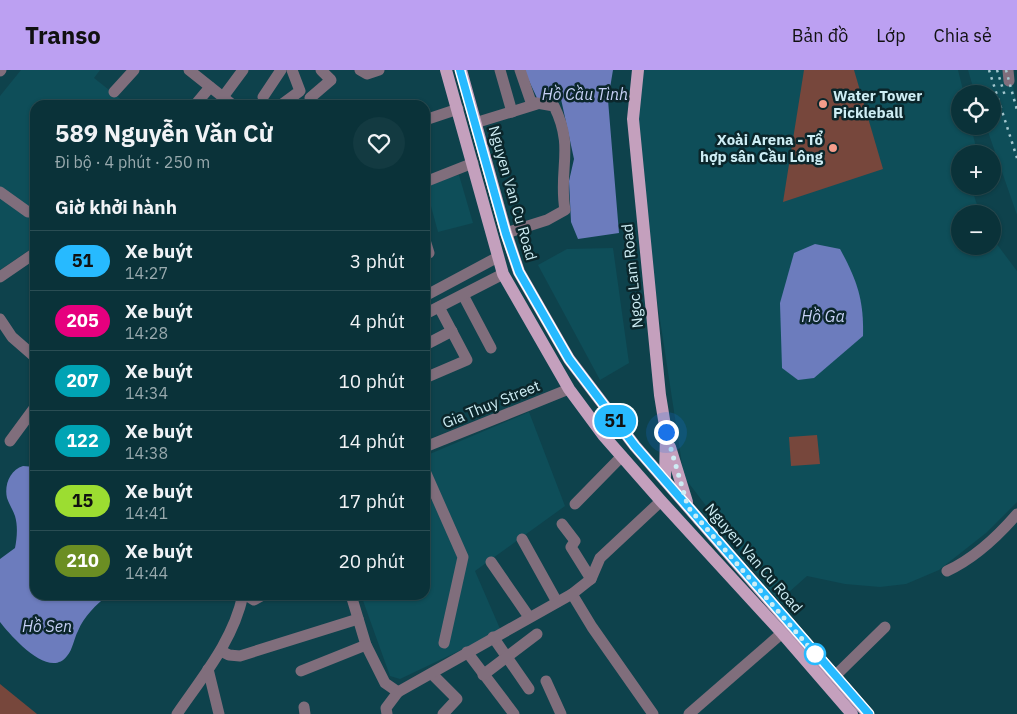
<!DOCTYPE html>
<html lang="vi">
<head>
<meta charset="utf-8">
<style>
  :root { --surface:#0a3239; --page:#133a41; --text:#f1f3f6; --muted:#99aaae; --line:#2a4d53; --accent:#bca0f2 }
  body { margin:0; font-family:"IBM Plex Sans",sans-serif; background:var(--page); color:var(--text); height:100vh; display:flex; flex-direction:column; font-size:19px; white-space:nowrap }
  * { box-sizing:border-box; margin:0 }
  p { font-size:16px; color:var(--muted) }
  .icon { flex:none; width:28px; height:28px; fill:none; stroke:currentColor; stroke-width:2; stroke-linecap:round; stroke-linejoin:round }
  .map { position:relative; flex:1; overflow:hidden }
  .panel { position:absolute; left:30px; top:30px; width:400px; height:500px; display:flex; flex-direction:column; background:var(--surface); border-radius:15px; box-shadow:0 1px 4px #0004,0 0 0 1px var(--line) }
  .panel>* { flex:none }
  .badge { padding:0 10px; border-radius:16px; font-size:18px; line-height:32px }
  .controls { position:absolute; left:951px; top:15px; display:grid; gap:10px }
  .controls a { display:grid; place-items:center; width:50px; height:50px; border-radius:50%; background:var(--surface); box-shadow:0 1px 4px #0004,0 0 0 1px var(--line); font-size:25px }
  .you { position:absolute; width:25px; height:25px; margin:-12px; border:4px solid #fff; border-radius:50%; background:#1a73e8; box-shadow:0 0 0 8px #1a73e833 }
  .map>.badge { position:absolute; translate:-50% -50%; box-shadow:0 0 0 2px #fff }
  h2 { padding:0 25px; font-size:19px; line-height:45px }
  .round { display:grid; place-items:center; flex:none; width:52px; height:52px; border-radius:26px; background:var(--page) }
  .overview { display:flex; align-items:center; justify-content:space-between; height:85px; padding:0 25px }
  h1 { font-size:24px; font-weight:700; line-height:38px }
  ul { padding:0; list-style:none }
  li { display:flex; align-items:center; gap:15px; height:60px; padding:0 25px; border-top:1px solid var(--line) }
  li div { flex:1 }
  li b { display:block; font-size:19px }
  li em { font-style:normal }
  li .badge { min-width:55px; font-weight:700; text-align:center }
  header { display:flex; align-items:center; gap:30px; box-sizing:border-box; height:70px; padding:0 25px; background:var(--accent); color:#111 }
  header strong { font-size:24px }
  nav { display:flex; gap:28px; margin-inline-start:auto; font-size:18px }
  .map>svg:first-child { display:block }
</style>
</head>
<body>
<header>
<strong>Transo</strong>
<nav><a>Bản đồ</a><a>Lớp</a><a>Chia sẻ</a></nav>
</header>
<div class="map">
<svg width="1017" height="644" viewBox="0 0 1017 644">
  <rect width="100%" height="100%" fill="#0e424c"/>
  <!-- built -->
  <g fill="#0e4e59">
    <path d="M21,0H100L94,8L128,35H35V176L0,200V26Z"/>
    <path d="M638,0H958L964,24H960V56H971L977,82H960V116H971L980,144H960V176H992L993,169L1017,201V432L986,463L939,500L906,514L880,517L845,514L807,506L779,531L684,407L629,46Z"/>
    <path d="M968,0H1010L1017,36V145L986,56H992V24H975Z"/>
    <path d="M459,105L473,153L438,162L425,114Z"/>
    <path d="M613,178L629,293L600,310L538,195L567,179Z"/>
    <path d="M529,342L565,436L475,501L501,561L400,609L390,606L361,525H425V433L441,426L425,386Z"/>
  </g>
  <!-- green -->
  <g fill="#77473c">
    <path d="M804,0H854L883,99L783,132Z"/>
    <path d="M817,365L820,394L791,396L789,367Z"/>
    <path d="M0,614L37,644H0Z"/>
  </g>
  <!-- water -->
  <g fill="#6c7cbd">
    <path d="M524,0H613L608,30L619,163L578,169L571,152L569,111L574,89L561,29L537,28Z"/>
    <path d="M815,174L840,179C857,210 864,230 863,266L814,308L798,310L782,298L780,233L794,183Z"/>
    <path d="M23,396L35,397V525H108C96,535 84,546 78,561C74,568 73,579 67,586C49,610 11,566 0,552V489L15,478C17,468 18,456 15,446C13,440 9,434 7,428C4,415 10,400 23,396Z"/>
  </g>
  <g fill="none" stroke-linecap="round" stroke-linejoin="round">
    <!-- minor -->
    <g stroke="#806e7c" stroke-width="11">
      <path d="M189,0L233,35"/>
      <path d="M360,0L367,4L379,0"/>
      <path d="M500,0L512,42"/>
      <path d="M1008,0L1009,11"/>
      <path d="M0,1L1,0"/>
      <path d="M114,22L134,0"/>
      <path d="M223,27L243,0"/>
      <path d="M263,27L281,0"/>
      <path d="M310,28L331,10L321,0"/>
      <path d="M195,35L210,17"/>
      <path d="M281,35L300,21L292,0"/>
      <path d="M425,50L458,39"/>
      <path d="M475,53L537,34"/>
      <path d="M425,112L473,93"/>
      <path d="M0,122L28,142"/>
      <path d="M506,163L547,150L565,140C558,99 575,78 554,36L531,32L520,0"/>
      <path d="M425,170L429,183"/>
      <path d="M0,207L35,183"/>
      <path d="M463,225L491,278"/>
      <path d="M425,226L498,187"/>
      <path d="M425,244L503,204"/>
      <path d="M0,249L12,267L35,287"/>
      <path d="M425,275L452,261"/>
      <path d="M425,308L467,290L439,237"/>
      <path d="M10,371L35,337"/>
      <path d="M425,377L569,319"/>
      <path d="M425,401L463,487L444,573"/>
      <path d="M575,434L622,386"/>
      <path d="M562,454L575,471L571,477L591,509"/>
      <path d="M522,469L557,532"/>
      <path d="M491,492L529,547"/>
      <path d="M947,501C973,489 998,466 1017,444"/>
      <path d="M572,524L592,557L653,644"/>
      <path d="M246,525L254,530L263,525"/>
      <path d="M351,525L366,575L385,613L398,622"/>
      <path d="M493,567L529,619"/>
      <path d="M221,581L229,585L240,586L358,549"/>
      <path d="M467,582L514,644"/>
      <path d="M208,599L219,644"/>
      <path d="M301,601L366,575"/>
      <path d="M432,604L457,629L443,644"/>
      <path d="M483,605L537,564"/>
      <path d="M835,606L885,557"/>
      <path d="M546,611L561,644"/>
      <path d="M304,637L305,644"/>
      <path d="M177,644C203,606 233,571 243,525"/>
      <path d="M387,644L386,638L398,622L572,524L591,509L600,488L661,431"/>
      <path d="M689,644L782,563"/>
    </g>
    <!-- major -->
    <g stroke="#c4a0bd" stroke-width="12">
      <path d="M446,0L503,204L569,319L603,365L661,431L782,563L852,644"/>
      <path d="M461,0L506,163L519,202L569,289L635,376L868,644"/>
      <path d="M638,0L633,49L660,325L666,362L665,410"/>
      <path d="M670,377L687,432"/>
    </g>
    <!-- rail -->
    <g stroke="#a3c7cf" stroke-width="2.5" stroke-dasharray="2.5 5" stroke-linecap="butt">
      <path d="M989,0L1017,88"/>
      <path d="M997,0L1005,26"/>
      <path d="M1006,0L1017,40"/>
    </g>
  </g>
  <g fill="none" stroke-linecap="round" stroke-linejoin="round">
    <!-- line casing -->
    <g stroke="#fff" stroke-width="11">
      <path id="line" d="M460,0L506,164L519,202L569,289L635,376L869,644"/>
    </g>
    <!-- line -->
    <use href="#line" stroke="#27baff" stroke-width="8"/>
    <!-- walk -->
    <path stroke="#ceedf4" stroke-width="5" stroke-dasharray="0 9" d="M666,362L688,437L815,584"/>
  </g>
  <!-- markers -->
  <g fill="#f49d8b" stroke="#0b262b" stroke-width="2">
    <circle cx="823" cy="34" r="5"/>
    <circle cx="833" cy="78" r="5"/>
  </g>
  <circle fill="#fff" stroke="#27baff" stroke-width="2.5" cx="815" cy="584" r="10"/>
  <g text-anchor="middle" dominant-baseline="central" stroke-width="5" stroke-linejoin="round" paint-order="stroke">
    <!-- poi labels -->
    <g font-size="15" font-weight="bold" fill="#ceedf4" stroke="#0b262b" text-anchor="start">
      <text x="833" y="25">Water Tower<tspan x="833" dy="17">Pickleball</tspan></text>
      <text x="823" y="69" text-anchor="end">Xoài Arena - Tổ<tspan x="823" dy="17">hợp sân Cầu Lông</tspan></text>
    </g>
    <!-- street labels -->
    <g font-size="15" fill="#ceedf4" stroke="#0b262b">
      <text transform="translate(513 123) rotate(74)">Nguyen Van Cu Road</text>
      <text transform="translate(632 206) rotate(-96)">Ngoc Lam Road</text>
      <text transform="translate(491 334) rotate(-22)">Gia Thuy Street</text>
      <text transform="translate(754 488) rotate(49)">Nguyen Van Cu Road</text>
    </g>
    <!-- water labels -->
    <g font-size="16" font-style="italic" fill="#c6d0f5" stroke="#0b262b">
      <text x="585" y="24">Hồ Cầu Tình</text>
      <text x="823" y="246">Hồ Ga</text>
      <text x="47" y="556">Hồ Sen</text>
    </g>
  </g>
</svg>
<div class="controls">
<a><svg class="icon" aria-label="locate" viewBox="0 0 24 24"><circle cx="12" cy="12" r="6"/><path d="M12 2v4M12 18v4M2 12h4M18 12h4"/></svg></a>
<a>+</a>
<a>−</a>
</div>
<div class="you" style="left:666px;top:362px"></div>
<b class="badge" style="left:615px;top:351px;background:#27baff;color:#111">51</b>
<section class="panel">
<div class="overview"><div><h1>589 Nguyễn Văn Cừ</h1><p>Đi bộ · 4 phút · 250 m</p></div><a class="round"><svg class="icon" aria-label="heart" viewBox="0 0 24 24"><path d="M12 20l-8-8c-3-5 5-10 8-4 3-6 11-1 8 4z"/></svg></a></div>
<h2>Giờ khởi hành</h2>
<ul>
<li><span class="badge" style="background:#27baff;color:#111">51</span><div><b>Xe buýt</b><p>14:27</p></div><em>3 phút</em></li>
<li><span class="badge" style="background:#e6007e;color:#fff">205</span><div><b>Xe buýt</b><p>14:28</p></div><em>4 phút</em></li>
<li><span class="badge" style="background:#00a3b4;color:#fff">207</span><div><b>Xe buýt</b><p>14:34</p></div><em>10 phút</em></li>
<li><span class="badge" style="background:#00a4b4;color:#fff">122</span><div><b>Xe buýt</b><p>14:38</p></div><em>14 phút</em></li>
<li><span class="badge" style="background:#9cdd31;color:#111">15</span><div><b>Xe buýt</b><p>14:41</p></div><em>17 phút</em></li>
<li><span class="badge" style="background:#6b8e23;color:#fff">210</span><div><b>Xe buýt</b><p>14:44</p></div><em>20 phút</em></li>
</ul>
</section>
</div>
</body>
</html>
